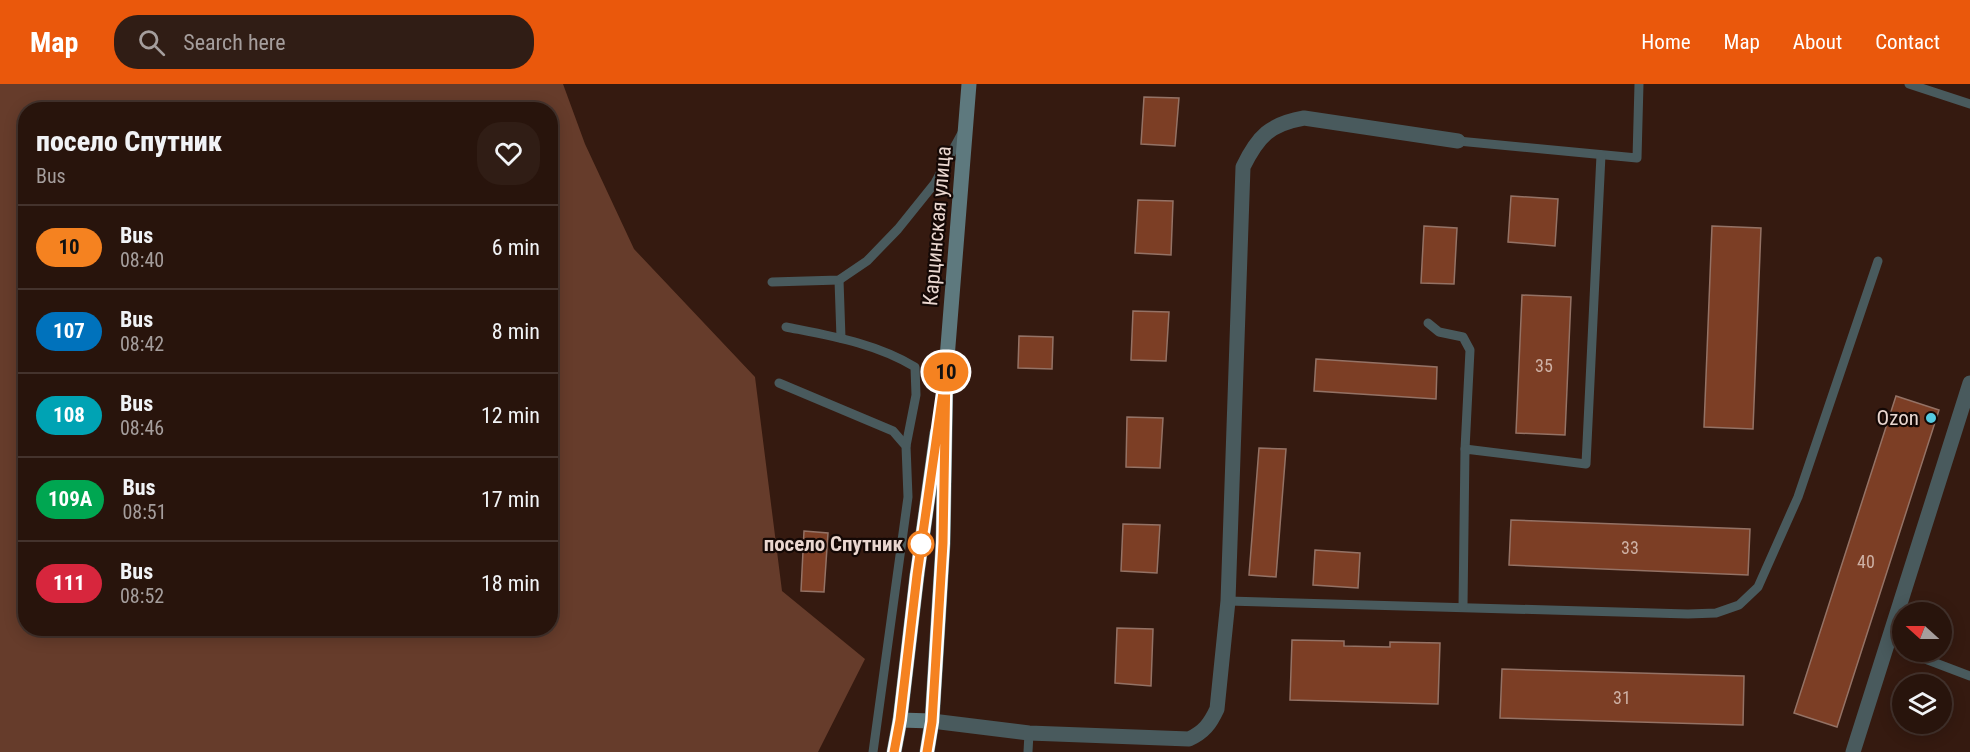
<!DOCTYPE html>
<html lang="en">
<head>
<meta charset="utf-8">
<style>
  :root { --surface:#28140c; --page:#301d15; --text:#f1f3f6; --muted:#a59e9d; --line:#44332d; --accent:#ea580c }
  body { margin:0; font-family:"Roboto Condensed",sans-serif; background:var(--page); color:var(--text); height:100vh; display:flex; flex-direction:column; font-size:22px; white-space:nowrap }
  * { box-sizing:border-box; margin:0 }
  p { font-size:20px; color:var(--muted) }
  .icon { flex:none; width:33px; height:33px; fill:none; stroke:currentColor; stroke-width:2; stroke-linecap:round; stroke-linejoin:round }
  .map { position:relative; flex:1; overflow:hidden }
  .panel { position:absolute; left:18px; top:18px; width:540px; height:534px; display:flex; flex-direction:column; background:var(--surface); border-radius:24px; box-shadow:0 3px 15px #0003,0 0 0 2px var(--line) }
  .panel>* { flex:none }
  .badge { padding:0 12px; border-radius:20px; font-size:21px; line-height:39px }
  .needle { width:39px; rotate:291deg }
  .controls { position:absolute; left:1892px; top:518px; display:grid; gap:12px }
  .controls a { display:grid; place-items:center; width:60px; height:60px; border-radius:50%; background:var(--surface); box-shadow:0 3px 15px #0003,0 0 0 2px var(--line); font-size:30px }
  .map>.badge { position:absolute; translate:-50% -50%; box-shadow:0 0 0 3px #fff }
  .round { display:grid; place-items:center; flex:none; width:63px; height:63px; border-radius:24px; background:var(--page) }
  .headline { display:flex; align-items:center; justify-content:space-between; height:102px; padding:0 18px }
  h1 { font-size:28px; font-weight:800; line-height:45px }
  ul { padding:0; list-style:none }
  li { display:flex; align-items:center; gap:18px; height:84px; padding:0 18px; border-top:2px solid var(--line) }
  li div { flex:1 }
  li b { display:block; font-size:22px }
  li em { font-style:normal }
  li .badge { min-width:66px; font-weight:700; text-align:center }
  header { display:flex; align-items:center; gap:36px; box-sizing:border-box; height:84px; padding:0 30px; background:var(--accent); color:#fff }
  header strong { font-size:28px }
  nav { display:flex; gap:33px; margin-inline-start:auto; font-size:21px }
  .search { width:420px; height:54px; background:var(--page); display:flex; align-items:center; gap:15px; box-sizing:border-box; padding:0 21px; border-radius:24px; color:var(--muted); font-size:22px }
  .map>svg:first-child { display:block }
</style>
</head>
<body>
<header>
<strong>Map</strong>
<div class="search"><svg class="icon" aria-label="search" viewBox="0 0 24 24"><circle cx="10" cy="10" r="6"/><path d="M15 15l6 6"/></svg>Search here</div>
<nav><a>Home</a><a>Map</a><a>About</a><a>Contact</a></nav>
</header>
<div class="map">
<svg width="1970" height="668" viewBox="0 0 1970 668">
  <rect width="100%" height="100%" fill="#351a10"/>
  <!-- green -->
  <path fill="#663c2b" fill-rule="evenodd" d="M0,0H563L585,60L634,165L755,293L782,507L865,575L818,668H0ZM26,26H550V544H26Z"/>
  <!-- building -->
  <g fill="#7c3e25" stroke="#947265" stroke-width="1.5">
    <path d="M1144,13L1179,14L1175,62L1141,60Z"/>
    <path d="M1511,112L1558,115L1555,162L1508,158Z"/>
    <path d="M1138,116L1173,117L1171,171L1135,169Z"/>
    <path d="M1424,142L1457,144L1454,200L1421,199Z"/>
    <path d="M1712,142L1761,144L1753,345L1704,343Z"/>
    <path d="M1522,211L1571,213L1565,351L1516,349Z"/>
    <path d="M1133,227L1169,228L1166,277L1131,276Z"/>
    <path d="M1019,252L1053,253L1052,285L1018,284Z"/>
    <path d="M1316,275L1437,283L1436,315L1314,307Z"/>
    <path d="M1896,312L1939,326L1837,643L1794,629Z"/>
    <path d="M1127,333L1163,334L1160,384L1126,383Z"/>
    <path d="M1259,364L1286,365L1276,493L1249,491Z"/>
    <path d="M1511,436L1750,445L1748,491L1509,481Z"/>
    <path d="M1123,440L1160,441L1157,489L1121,487Z"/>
    <path d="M804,447L828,449L824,508L801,507Z"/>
    <path d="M1315,466L1360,469L1358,504L1313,501Z"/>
    <path d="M1117,544L1153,545L1151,602L1115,599Z"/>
    <path d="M1292,556L1344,557V562L1390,563V558L1440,559L1438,620L1290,616Z"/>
    <path d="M1502,585L1744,592L1743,641L1500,634Z"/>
  </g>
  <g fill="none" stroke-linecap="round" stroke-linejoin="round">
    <!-- service -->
    <g stroke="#495a5d" stroke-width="9">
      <path d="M1909,0L1970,20"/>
      <path d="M1458,57L1637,74L1639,0"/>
      <path d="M839,196L841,254"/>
      <path d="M772,198L839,196L867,177L898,145L935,99L962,49"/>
      <path d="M1428,239L1439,248L1463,253L1470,266L1465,365"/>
      <path d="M786,243C831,252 875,259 915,283L916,311L906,362"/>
      <path d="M779,299L893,347L906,362L908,413L873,668"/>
      <path d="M1228,517L1688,530L1716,529L1739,521L1758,503L1798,413L1878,177"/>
      <path d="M1463,523L1465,365L1586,380L1601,71"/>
      <path d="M1904,567L1970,592"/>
      <path d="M1028,668L1029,649"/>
    </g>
    <!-- minor -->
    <g stroke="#495a5d" stroke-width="15">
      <path d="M932,637L1029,649L1189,655C1204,648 1210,640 1217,625L1228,517L1243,83C1258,52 1270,40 1304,34L1458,57"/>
      <path d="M1853,668L1970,299"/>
    </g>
    <!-- tertiary -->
    <path stroke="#495a5d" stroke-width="15" d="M917,491L921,463"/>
    <!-- secondary -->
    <g stroke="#5e797e" stroke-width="15">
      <path d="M921,463L937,349"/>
      <path d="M900,636L932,637"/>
      <path d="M894,668L900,636L917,491"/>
      <path d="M927,668L932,637L943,459L946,287L969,0"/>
    </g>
  </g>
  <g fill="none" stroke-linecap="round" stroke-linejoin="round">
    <!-- line casing -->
    <g stroke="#fff" stroke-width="14">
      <path id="line" d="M894,668L900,636L917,491L946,287L943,459L932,638L927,668"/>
    </g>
    <!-- line -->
    <use href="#line" stroke="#f58220" stroke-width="9"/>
  </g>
  <!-- markers -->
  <circle fill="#55cae0" stroke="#140805" stroke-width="2" cx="1931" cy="334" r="6"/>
  <circle fill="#fff" stroke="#f58220" stroke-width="3" cx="921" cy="460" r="12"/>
  <g text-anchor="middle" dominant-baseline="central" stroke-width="4.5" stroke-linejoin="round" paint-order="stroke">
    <!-- number labels -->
    <g font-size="18" fill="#ceb1a5">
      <text x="1544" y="281">35</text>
      <text x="1630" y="463">33</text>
      <text x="1866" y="477">40</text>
      <text x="1622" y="613">31</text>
    </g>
    <!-- street labels -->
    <g font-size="21" fill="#ead7d0" stroke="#140805">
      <text transform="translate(937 142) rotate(-85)">Карцинская улица</text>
    </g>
    <!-- poi labels -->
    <g font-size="21" fill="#ead7d0" stroke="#140805" text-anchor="end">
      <text x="1919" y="334">Ozon</text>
    </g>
    <!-- stop labels -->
    <g font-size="21" font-weight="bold" fill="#ead7d0" stroke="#140805" text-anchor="end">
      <text x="903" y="460">посело Спутник</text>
    </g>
  </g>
</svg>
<div class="controls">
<a><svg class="needle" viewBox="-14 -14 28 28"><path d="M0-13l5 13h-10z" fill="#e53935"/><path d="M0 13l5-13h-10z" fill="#a59e9d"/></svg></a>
<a><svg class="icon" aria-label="layers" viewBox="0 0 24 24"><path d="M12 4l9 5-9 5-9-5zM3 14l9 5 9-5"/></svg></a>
</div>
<b class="badge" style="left:946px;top:288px;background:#f58220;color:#111">10</b>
<section class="panel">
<div class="headline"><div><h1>посело Спутник</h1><p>Bus</p></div><a class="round"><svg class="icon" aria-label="heart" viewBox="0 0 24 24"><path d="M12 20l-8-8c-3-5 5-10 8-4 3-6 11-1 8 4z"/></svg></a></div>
<ul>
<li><span class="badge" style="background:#f58220;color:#111">10</span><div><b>Bus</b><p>08:40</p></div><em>6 min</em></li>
<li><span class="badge" style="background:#0072bc;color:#fff">107</span><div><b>Bus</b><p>08:42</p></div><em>8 min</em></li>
<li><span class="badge" style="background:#00a3b4;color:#fff">108</span><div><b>Bus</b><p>08:46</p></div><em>12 min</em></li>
<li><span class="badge" style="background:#00a651;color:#fff">109А</span><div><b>Bus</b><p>08:51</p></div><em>17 min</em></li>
<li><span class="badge" style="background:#d7263d;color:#fff">111</span><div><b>Bus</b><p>08:52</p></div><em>18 min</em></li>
</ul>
</section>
</div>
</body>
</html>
